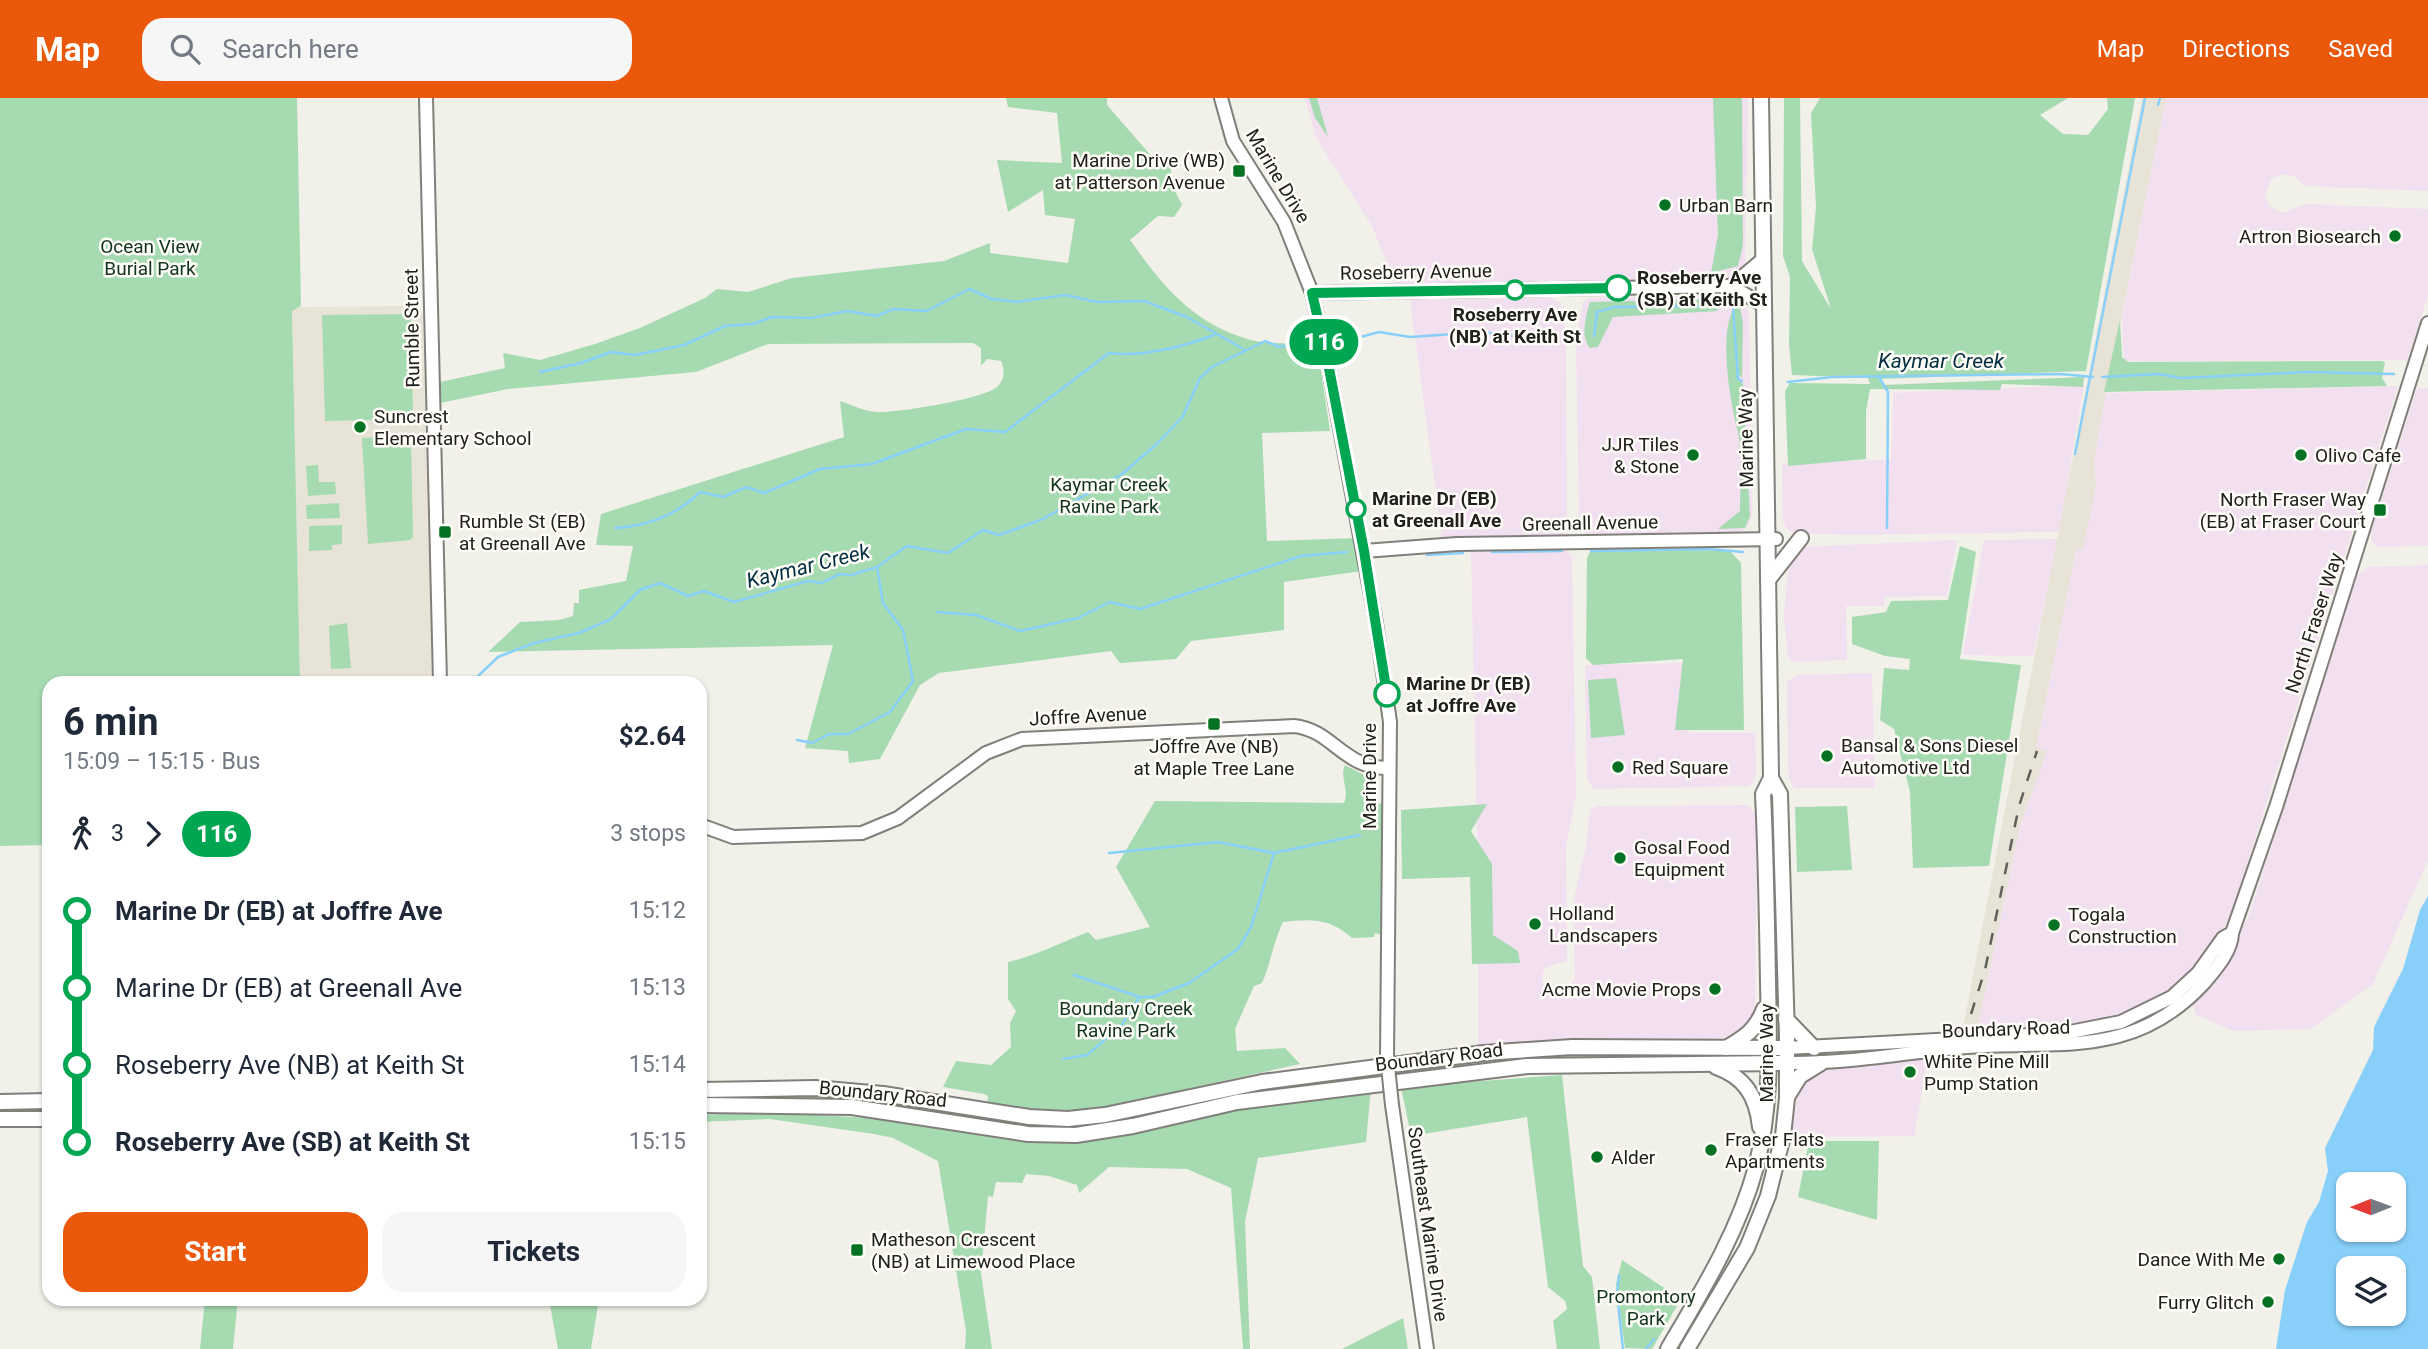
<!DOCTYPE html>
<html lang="en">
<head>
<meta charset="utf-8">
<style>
  :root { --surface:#fff; --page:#f6f6f7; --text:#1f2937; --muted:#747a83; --accent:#ea580c }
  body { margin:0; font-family:Roboto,sans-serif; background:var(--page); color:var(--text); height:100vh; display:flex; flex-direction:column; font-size:26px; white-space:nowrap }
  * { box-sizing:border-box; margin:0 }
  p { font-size:23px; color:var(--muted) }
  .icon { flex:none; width:38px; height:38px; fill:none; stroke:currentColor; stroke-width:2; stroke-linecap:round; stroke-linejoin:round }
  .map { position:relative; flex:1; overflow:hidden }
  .panel { position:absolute; left:42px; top:578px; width:665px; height:630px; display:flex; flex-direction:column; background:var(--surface); border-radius:21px; box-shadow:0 2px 5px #0004 }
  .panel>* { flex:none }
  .badge { padding:0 14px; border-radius:23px; font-size:24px; line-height:46px }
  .needle { width:46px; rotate:269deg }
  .buttons { position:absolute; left:2336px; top:1074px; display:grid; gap:14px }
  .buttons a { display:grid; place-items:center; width:70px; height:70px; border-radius:14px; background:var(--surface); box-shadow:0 2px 5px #0004; font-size:35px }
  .map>.badge { position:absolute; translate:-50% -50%; box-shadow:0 0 0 4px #fff }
  .legs { display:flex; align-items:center; gap:10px; height:77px; padding:0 21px; font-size:23px }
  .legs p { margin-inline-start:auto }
  .head { display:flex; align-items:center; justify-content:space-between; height:119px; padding:0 21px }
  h1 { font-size:38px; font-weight:700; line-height:52px }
  .cta { display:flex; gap:14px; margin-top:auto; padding:14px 21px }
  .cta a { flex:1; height:80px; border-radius:21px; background:var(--accent); color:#fff; font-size:28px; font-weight:700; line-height:80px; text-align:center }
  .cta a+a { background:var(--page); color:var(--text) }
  ul { padding:0 21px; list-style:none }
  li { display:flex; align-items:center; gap:24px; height:77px; font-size:26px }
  li i { display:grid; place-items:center; width:10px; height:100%; margin:0 9px; background:currentColor }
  li i::after { content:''; width:18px; height:18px; margin:-9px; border:5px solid; border-radius:50%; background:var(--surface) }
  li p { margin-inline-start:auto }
  li:first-child i { background:linear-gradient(#0000 50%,currentColor 0) }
  li:last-child i { background:linear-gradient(currentColor 50%,#0000 0) }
  header { display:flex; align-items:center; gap:42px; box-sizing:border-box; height:98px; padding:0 35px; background:var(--accent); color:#fff }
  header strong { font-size:33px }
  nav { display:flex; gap:38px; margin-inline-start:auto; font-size:24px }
  .search { width:490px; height:63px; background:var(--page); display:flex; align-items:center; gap:18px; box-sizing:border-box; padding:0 24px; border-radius:21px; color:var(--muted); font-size:26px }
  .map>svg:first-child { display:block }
</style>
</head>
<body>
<header>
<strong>Map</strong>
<div class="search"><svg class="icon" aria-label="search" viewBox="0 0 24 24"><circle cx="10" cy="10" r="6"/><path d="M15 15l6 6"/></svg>Search here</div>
<nav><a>Map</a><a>Directions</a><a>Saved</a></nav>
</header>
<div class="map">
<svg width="2428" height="1251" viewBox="0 0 2428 1251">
  <rect width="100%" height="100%" fill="#f1f0e9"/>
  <!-- commercial -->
  <g fill="#f2dff0">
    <path d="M1305,0H1748L1745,169L1732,181L1395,185L1372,128L1315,38Z"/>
    <path d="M2166,0H2428V93L2305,88L2295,79L2284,76L2272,80L2265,95L2269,108L2282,115L2305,106L2428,111V197L2407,262L2124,263L2122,219Z"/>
    <path d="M1739,198L1744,201L1749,215L1752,416L1748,428L1743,433L1725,437L1588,439L1582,431L1579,418L1576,243L1583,204L1590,200Z"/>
    <path d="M1551,200L1561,205L1566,237L1567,436L1564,439H1442L1410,202Z"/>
    <path d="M2084,287L2059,434L1855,437L1793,435L1786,430L1783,423L1782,365L1891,362L1893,295Z"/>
    <path d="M2398,288L2243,779L2231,816L2216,842L2183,883L2163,898L2118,920L2071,928L1977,931L2020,728L2047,653L2036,651L2076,452L2096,388L2094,362L2106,295Z"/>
    <path d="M2417,290H2428V448L2378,449L2372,444L2371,435Z"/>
    <path d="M2058,441L2033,558L1963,557L1984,442Z"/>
    <path d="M1957,442L1947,498L1884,499V508H1846L1847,562L1793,564L1788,559L1784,518L1788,473L1790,463L1801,449Z"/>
    <path d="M1564,450L1572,459L1576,696L1566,748L1567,863L1546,869L1542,878L1543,886L1552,895H1564L1575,880L1573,804L1586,749L1590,711L1599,708L1748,707L1757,719L1755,911V920L1736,937L1714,941L1573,942L1478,949V780L1471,452Z"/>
    <path d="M2428,467V762L2373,886L2310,931L2233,933L2196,917L2193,907L2196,900L2228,861L2250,815L2357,477L2369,469Z"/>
    <path d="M1688,565L1689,635H1755L1756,675L1753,684L1749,688L1593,691L1587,680L1585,567Z"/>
    <path d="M1872,575L1875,690H1794L1789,680L1788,659L1787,584L1797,577Z"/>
    <path d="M1918,960L1923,963L1926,971L1914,1038L1791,1039L1799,986L1820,972Z"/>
  </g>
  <!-- built -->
  <g fill="#e7e3d6">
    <path d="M2142,0H2166L2106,295L2094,362L2096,388L2083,451L2076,452L2036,650L2047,653L2020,728L1977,931H1967L1962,935Z"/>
    <path d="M416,208L423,216L428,443L432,491L430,498L432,584H300L292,212L301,209Z"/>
  </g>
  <!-- green -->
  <g fill="#a6dbb2">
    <path d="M0,0H297L301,208L292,213L300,584H49V747L0,748Z"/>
    <path d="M1006,0H1107V7L1153,60L1172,70L1169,81L1182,107L1174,119L1158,118L1130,142C1163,188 1190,223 1247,241C1267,247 1295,245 1317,246L1330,333L1262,335L1267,443L1356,440L1362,473L1284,484V532L1191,543L1176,561L1120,565L1111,553L939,575L920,587L880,661L849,665L848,653L805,650L833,547L488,554L520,524L559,522L573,518L574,505H579V492L626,483L633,448L596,447L601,416L844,339L840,303C852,307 864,313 877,314C896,315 986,301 998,288C1005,280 1005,272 1001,263L987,261L981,268V250L973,245L768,246L696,274L508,291L440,305V284L505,270L503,255L540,262L595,246L640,230L705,200L717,191L748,194L792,180L944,163L990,145V155L1068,165L1075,121L1045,117L1043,92L1008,114L997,62L1062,65L1057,15L1008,9Z"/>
    <path d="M1309,0H1317L1328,39L1315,20Z"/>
    <path d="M1713,0H1742L1743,147L1738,168L1711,175L1718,137Z"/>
    <path d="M1784,0H1800L1802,163L1831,211L1812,151L1816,109L1811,15L1820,0H2068L2040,17L2063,36L2088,37L2108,11L2107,0H2135L2086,273L1881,281L1883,287L2084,279L2083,289L2002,286L2000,292L1870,291L1866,313V361L1788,368L1785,293L1790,285L1870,286L1868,280L1792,277L1789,246L1790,179L1783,158Z"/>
    <path d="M1713,201L1720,205L1717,213L1613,219L1598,249L1590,250C1580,237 1586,219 1590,204Z"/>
    <path d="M1739,204L1743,225L1742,281L1740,277L1737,280L1743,286L1750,418L1745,430L1718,431L1740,413C1740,389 1743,353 1737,330C1730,303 1716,224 1739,204Z"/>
    <path d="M411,216L413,321L325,323L322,217Z"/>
    <path d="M2120,222L2122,259L2128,264L2380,263L2385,264L2382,280L2387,288L2104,294Z"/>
    <path d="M406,338L411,340L413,439L410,442L368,446L362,340Z"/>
    <path d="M318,367L319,384H335L336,396L308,398L306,368Z"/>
    <path d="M339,405L340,420L307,421L306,407Z"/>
    <path d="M342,427V446L332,447V452L309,453V428Z"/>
    <path d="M1960,448L1976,454L1960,561L2021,567L1989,768L1913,770L1910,694L1894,631L1880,622L1884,570L1909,572L1910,561L1885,558L1852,546V519L1886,514L1891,503L1948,502Z"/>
    <path d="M1592,450L1730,453L1741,465L1744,632H1675L1683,561L1593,567L1586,560L1587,460Z"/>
    <path d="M347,525L351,570L331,571L329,528Z"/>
    <path d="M1616,580L1625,637L1591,640L1588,582Z"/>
    <path d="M1345,667L1368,679L1374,705L1384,706L1383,837L1375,835L1374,839L1352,840C1329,820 1312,821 1283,824C1273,845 1271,864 1262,885L1254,888L1235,931L1237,953L1285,950L1300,966L1090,1012L1043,1013L987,1006L988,998L984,996L943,989L956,963L991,967L1011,949L1010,925L1016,913L1008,901V864C1038,857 1060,845 1088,834L1096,842L1150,829L1116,769L1155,703L1344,705C1350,691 1339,680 1345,667Z"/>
    <path d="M1487,706L1471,733L1492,766L1493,837L1518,853L1520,865L1472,866L1470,779L1402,781L1401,712Z"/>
    <path d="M1847,708L1852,772L1797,774L1795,709Z"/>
    <path d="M1586,955H1638L1637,960L1557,962L1104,1030L1037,1032L899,1010L700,1003V998H835L1022,1025L1075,1028L1115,1023L1263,990L1490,962Z"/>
    <path d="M1562,977L1583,1168L1592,1179L1600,1251H1557L1553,1223L1567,1211L1565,1203L1548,1189L1527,1019L1411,1038L1401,989Z"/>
    <path d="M1371,991L1366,1044L1258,1060L1245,1124L1250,1251H1243L1231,1090L1187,1071L1109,1069L1079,1095L1077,1087L1049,1078L1026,1076L1022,1085L996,1084L993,1099L988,1098L981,1175L992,1251H965L966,1233L938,1063L893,1040L874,1036L770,1021L700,1024V1017L769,1014L885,1021L1035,1044H1078L1220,1015Z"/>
    <path d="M1809,1043H1879L1877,1122L1798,1099Z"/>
    <path d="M1622,1162L1681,1201L1652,1251L1625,1250L1616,1186Z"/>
    <path d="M205,1201H238L233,1251H200Z"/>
    <path d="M549,1201H599L591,1251H558Z"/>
    <path d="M1403,1220L1408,1251H1342Z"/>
  </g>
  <!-- water -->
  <path fill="#88d0fa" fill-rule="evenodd" d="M2428,798V1251H2276L2285,1192L2307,1124L2319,1104L2328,1073L2325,1050L2373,952L2374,929L2403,871L2420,812ZM2348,1087H2394V1132H2348ZM2348,1171H2394V1216H2348Z"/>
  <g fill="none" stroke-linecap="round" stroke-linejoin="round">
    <!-- stream -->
    <g stroke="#88d0fa" stroke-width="2.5">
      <path d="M2158,7L2160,0"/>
      <path d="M1594,238L1597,214L1614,209L1733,208L1738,281L1742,283"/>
      <path d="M1346,243L1379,234L1410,239L1482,234L1522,239L1555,236"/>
      <path d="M540,274L581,265L611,254L635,257L684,247L725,228L753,226L772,219L811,220L847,213L877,218L893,211L927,213L969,191L992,201L1017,204L1065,197L1097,204L1144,203L1187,219L1245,252"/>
      <path d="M1879,279L1888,294L1887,430"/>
      <path d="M2102,279L2158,276L2181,280L2308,274L2394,276"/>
      <path d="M1788,284L1832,279L2061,276L2093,279"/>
      <path d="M2075,356L2145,0"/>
      <path d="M615,430C647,428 676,418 700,394L723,399L746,389L764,395L820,371L872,366L966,331L1005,334L1109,255C1142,259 1183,249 1214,237"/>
      <path d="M1591,453L1708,451L1743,454"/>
      <path d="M1492,454L1562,453"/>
      <path d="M1427,457L1463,455"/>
      <path d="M937,514L976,517L1020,533L1078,520L1110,504L1140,511L1301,458L1347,454"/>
      <path d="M474,582L498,559L534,545L579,535L611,521L640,492L660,485L688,498L704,493L734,504L808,483L821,485L840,476L851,477L877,469L907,448L948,455L983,432L999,437L1043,421L1122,376L1158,345L1183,318L1200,280L1212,269L1265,243L1277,248L1306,250"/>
      <path d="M797,642L812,645L829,636H848L890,614L913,583L903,532L883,505L877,469"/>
      <path d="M1109,755L1218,744L1274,755L1360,737"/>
      <path d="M1074,877L1140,899H1153L1189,885L1238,851L1251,829L1274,755"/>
      <path d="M1063,961L1087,957L1121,928L1139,900"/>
      <path d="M1619,1177L1617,1196L1623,1251"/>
      <path d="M1646,1251L1654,1241"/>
    </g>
    <!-- secondary casing -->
    <g stroke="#817f7a" stroke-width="16">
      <g id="secondary">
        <path d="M426,0L440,584"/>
        <path d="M1221,0L1233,43L1284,124L1312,195L1327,260L1376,525L1390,624L1387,959"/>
        <path d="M1731,188L1763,161"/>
        <path d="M1312,195L1731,188L1763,207"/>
        <path d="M1364,453L1457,446L1776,441"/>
        <path d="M700,727L733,739L862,735L898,720L986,655L1022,641L1294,628C1333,632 1343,671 1389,670"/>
        <path d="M1787,950L2065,935L2121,924L2172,899L2198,875L2223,840L2232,835"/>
        <path d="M1787,965C1848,966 1906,954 1967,949C2058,942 2133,962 2204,885C2215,872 2232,853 2232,835L2276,709L2428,225"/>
        <path d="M1392,1007L1427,1251"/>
      </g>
    </g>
    <!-- primary casing -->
    <g stroke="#817f7a" stroke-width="18">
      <g id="primary">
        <path d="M1768,482L1801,440"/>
        <path d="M1786,921L1814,950"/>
        <path d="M1726,950C1745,939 1756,932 1764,911"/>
        <path d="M1716,969C1745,979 1757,999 1760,1029"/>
        <path d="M700,992L815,990L883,996L1029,1019L1068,1021L1105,1017L1262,984L1484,955L1572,949L1787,950"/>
        <path d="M1787,999L1800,978L1821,965"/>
        <path d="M0,1004L49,1003"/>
        <path d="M700,1007L852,1009L1028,1036L1076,1037L1133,1028L1237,1004L1527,968L1787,965"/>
        <path d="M0,1021H49"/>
        <path d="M1668,1251C1702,1193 1738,1135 1756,1069C1772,1008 1769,945 1768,883C1767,820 1766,758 1763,696L1771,680"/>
        <path d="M1687,1251L1747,1150L1768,1098L1783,1038L1787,1000V939L1780,696L1771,680L1761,0"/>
      </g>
    </g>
    <!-- secondary -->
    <use href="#secondary" stroke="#fff" stroke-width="12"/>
    <!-- primary -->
    <use href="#primary" stroke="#fff" stroke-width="14"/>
    <!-- rail -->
    <path stroke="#605f5c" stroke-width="2.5" stroke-dasharray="12 12" stroke-linecap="butt" d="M1971,916L1985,872L2019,708L2037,653"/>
    <!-- secondary-bridge casing -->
    <g stroke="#817f7a" stroke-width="16" stroke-linecap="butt">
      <path id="secondary-bridge" d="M1387,959L1392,1007"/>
    </g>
    <!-- secondary-bridge -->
    <use href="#secondary-bridge" stroke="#fff" stroke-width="12"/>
  </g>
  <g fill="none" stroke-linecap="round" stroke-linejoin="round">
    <!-- line-1 casing -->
    <g stroke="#fff" stroke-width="16">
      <path id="line-1" d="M1387,596L1364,453L1327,260L1312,195L1618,190"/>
    </g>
    <!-- line-1 -->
    <use href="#line-1" stroke="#00a651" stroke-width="10"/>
  </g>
  <!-- markers -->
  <g fill="#057122" stroke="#fffdf7" stroke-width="2.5">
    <rect x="1232" y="66" width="14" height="14" rx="3.5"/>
    <circle cx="1665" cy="107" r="7"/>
    <circle cx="2395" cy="138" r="7"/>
    <circle cx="360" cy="329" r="7"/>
    <circle cx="1693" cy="357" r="7"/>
    <circle cx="2301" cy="357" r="7"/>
    <rect x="2373" y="405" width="14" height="14" rx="3.5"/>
    <rect x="438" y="427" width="14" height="14" rx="3.5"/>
    <rect x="1207" y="619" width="14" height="14" rx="3.5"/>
    <circle cx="1827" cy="658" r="7"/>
    <circle cx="1618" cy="669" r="7"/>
    <circle cx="1620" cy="760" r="7"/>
    <circle cx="1535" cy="826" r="7"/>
    <circle cx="2054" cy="827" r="7"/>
    <circle cx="1715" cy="891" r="7"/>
    <circle cx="1910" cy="974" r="7"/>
    <circle cx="1711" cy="1052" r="7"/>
    <circle cx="1597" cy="1059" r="7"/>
    <rect x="850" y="1145" width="14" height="14" rx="3.5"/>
    <circle cx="2279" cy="1161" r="7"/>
    <circle cx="2268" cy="1204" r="7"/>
  </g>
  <g fill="#fff" stroke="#00a651" stroke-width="3.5">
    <circle cx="1618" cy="190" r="12"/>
    <circle cx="1515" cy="192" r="9"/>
    <circle cx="1356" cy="411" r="9"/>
    <circle cx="1387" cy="596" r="12"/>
  </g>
  <g text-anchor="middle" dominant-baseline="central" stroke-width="5" stroke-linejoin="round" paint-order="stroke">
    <!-- poi labels -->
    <g font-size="19" fill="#21201e" stroke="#fffdf7" text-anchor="start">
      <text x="1225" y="62" text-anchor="end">Marine Drive (WB)<tspan x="1225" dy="22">at Patterson Avenue</tspan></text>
      <text x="1679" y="107">Urban Barn</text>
      <text x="2381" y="138" text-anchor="end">Artron Biosearch</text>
      <text x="374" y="318">Suncrest<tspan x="374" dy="22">Elementary School</tspan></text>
      <text x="1679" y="346" text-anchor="end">JJR Tiles<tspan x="1679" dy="22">&amp; Stone</tspan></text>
      <text x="2315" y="357">Olivo Cafe</text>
      <text x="2366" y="401" text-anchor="end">North Fraser Way<tspan x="2366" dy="22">(EB) at Fraser Court</tspan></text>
      <text x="459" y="423">Rumble St (EB)<tspan x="459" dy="22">at Greenall Ave</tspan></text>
      <text x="1841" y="647">Bansal &amp; Sons Diesel<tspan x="1841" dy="22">Automotive Ltd</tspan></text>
      <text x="1214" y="648" text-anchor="middle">Joffre Ave (NB)<tspan x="1214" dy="22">at Maple Tree Lane</tspan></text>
      <text x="1632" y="669">Red Square</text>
      <text x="1634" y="749">Gosal Food<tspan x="1634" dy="22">Equipment</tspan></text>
      <text x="1549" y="815">Holland<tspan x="1549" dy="22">Landscapers</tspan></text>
      <text x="2068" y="816">Togala<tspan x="2068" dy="22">Construction</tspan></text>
      <text x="1701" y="891" text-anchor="end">Acme Movie Props</text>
      <text x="1924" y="963">White Pine Mill<tspan x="1924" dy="22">Pump Station</tspan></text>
      <text x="1725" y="1041">Fraser Flats<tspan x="1725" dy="22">Apartments</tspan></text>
      <text x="1611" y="1059">Alder</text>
      <text x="871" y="1141">Matheson Crescent<tspan x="871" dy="22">(NB) at Limewood Place</tspan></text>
      <text x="2265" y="1161" text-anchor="end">Dance With Me</text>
      <text x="2254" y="1204" text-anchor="end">Furry Glitch</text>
    </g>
    <!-- street labels -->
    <g font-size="19" fill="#21201e" stroke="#fffdf7">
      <text transform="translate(1278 78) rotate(59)">Marine Drive</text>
      <text transform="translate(1416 174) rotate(-1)">Roseberry Avenue</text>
      <text transform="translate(412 230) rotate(-91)">Rumble Street</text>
      <text transform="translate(1746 340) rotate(-91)">Marine Way</text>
      <text transform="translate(1590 425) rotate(-1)">Greenall Avenue</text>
      <text transform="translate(2314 525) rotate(-72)">North Fraser Way</text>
      <text transform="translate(1088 618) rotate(-3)">Joffre Avenue</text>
      <text transform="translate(1369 678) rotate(-90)">Marine Drive</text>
      <text transform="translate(2006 931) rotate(-2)">Boundary Road</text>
      <text transform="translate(1766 955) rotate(-90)">Marine Way</text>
      <text transform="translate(1439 959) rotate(-7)">Boundary Road</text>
      <text transform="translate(883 996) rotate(6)">Boundary Road</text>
      <text transform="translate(1428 1126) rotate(82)">Southeast Marine Drive</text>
    </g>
    <!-- park labels -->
    <g font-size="19" fill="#11341c" stroke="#fffdf7">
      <text x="150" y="148">Ocean View<tspan x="150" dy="22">Burial Park</tspan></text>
      <text x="1109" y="386">Kaymar Creek<tspan x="1109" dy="22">Ravine Park</tspan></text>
      <text x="1126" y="910">Boundary Creek<tspan x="1126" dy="22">Ravine Park</tspan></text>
      <text x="1646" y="1198">Promontory<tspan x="1646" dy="22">Park</tspan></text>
    </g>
    <!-- stop labels -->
    <g font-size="19" font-weight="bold" fill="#21201e" stroke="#fffdf7" text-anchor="start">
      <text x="1637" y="179">Roseberry Ave<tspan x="1637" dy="22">(SB) at Keith St</tspan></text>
      <text x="1515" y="216" text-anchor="middle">Roseberry Ave<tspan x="1515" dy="22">(NB) at Keith St</tspan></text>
      <text x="1372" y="400">Marine Dr (EB)<tspan x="1372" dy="22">at Greenall Ave</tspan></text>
      <text x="1406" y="585">Marine Dr (EB)<tspan x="1406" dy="22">at Joffre Ave</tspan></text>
    </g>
    <!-- water labels -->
    <g font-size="21" font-style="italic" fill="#012e42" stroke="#fffdf7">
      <text x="1941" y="263">Kaymar Creek</text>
      <text transform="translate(808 468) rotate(-14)">Kaymar Creek</text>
    </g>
  </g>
</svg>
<div class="buttons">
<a><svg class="needle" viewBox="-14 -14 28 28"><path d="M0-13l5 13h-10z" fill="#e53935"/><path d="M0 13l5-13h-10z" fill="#747a83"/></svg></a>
<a><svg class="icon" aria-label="layers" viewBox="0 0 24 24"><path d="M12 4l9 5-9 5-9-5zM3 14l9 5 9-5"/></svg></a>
</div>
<b class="badge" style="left:1324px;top:244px;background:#00a651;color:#fff">116</b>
<section class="panel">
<div class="head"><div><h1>6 min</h1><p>15:09 – 15:15 · Bus</p></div><b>$2.64</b></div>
<div class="legs"><svg class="icon" aria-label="walk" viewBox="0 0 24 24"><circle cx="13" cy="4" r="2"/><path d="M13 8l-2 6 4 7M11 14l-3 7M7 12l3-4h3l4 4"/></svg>3<svg class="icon" aria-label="forward" viewBox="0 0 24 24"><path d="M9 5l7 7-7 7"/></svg><b class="badge" style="background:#00a651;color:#fff">116</b><p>3 stops</p></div>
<ul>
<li><i style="color:#00a651"></i><b>Marine Dr (EB) at Joffre Ave</b><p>15:12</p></li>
<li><i style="color:#00a651"></i><span>Marine Dr (EB) at Greenall Ave</span><p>15:13</p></li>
<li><i style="color:#00a651"></i><span>Roseberry Ave (NB) at Keith St</span><p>15:14</p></li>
<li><i style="color:#00a651"></i><b>Roseberry Ave (SB) at Keith St</b><p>15:15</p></li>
</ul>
<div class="cta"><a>Start</a><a>Tickets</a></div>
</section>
</div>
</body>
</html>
